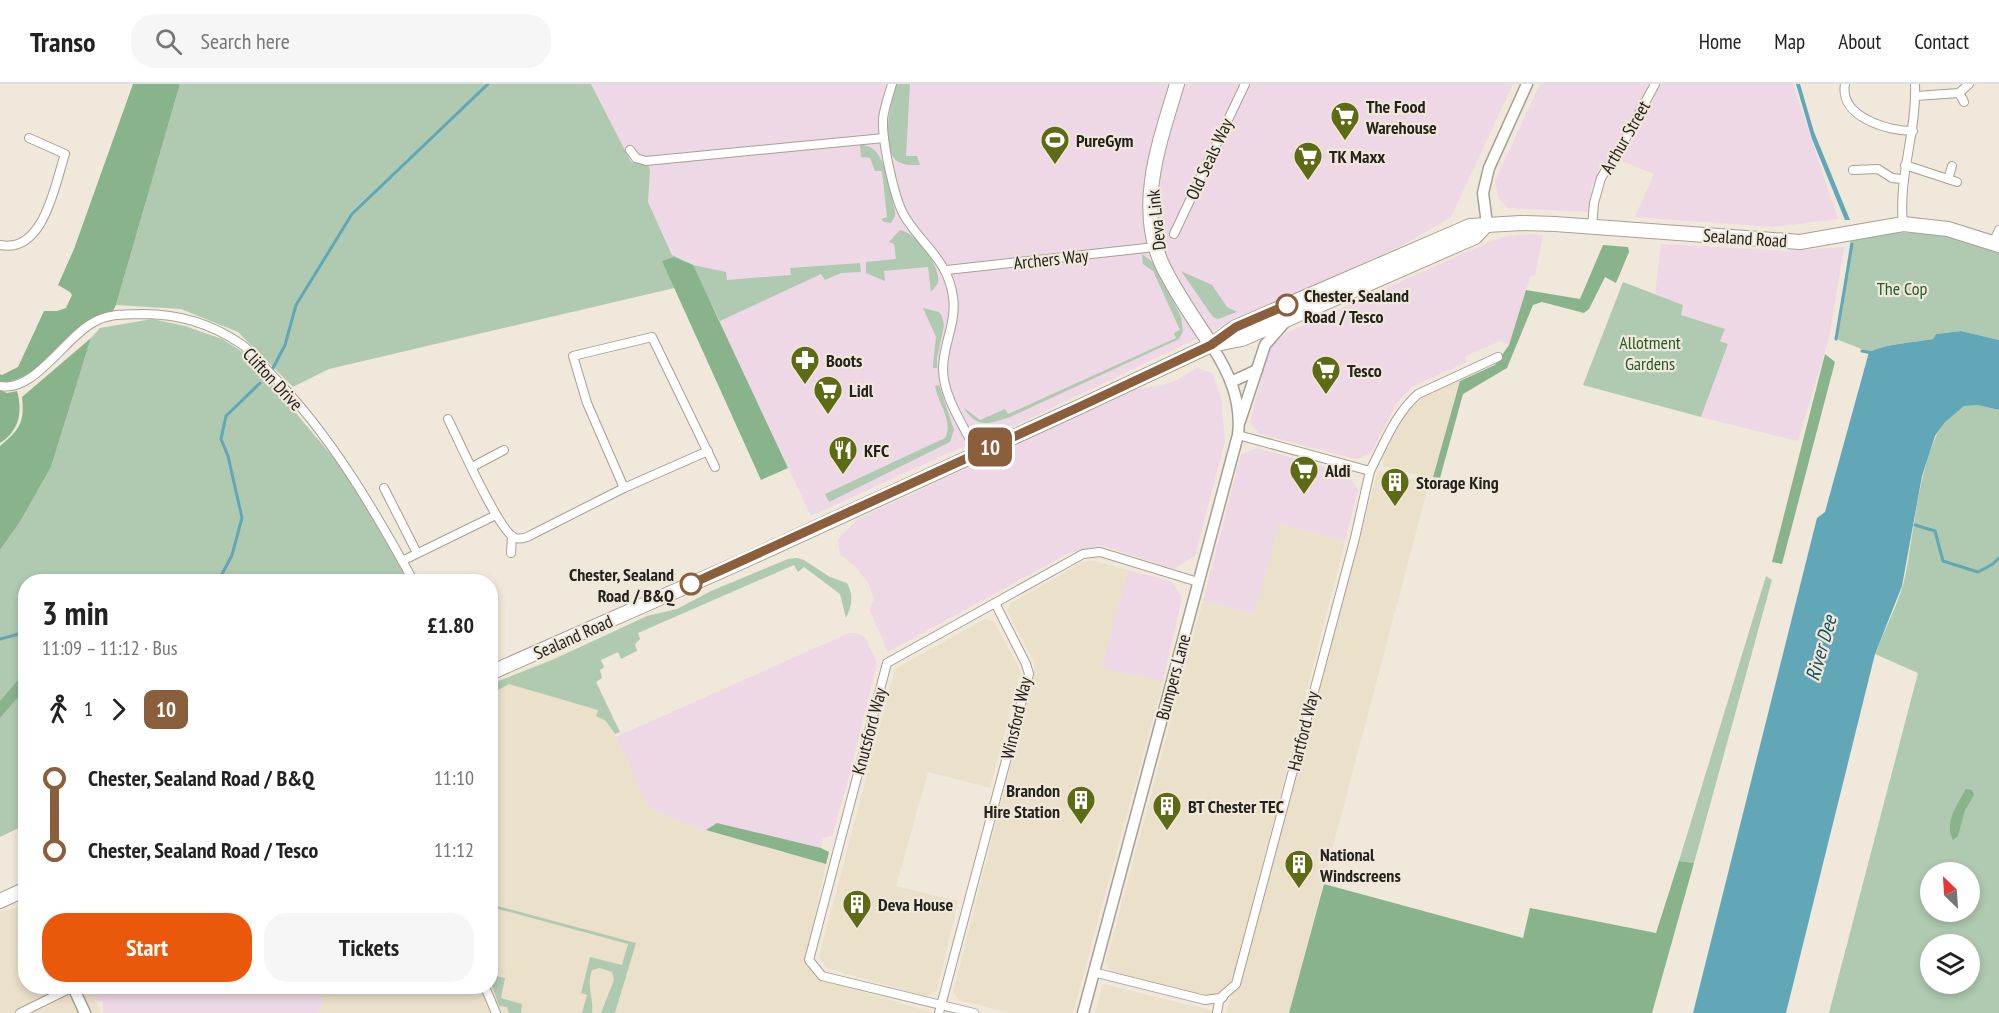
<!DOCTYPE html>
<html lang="en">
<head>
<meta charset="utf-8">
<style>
  :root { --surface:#fff; --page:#f6f6f6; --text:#222; --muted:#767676; --line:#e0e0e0; --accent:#ea580c }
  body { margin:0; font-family:"PT Sans Narrow",sans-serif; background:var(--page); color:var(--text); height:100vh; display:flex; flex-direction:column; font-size:22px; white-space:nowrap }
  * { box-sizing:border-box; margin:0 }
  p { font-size:20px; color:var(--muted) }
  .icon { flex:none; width:33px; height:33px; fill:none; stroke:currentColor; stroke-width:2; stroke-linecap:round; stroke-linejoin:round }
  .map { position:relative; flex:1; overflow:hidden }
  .sheet { position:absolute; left:18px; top:490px; width:480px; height:420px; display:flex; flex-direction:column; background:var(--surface); border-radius:24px; box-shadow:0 3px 9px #0003 }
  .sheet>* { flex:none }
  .badge { padding:0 12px; border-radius:9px; font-size:21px; line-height:39px }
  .needle { width:39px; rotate:335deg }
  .controls { position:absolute; left:1920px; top:778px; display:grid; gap:12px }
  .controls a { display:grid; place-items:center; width:60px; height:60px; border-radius:50%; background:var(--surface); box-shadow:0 3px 9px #0003; font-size:30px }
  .map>.badge { position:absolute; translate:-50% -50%; box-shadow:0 0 0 3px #fff }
  .legs { display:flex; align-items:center; gap:9px; height:66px; padding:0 24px; font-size:20px }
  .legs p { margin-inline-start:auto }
  .head { display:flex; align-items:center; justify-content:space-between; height:102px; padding:0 24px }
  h1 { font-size:33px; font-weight:600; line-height:45px }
  .cta { display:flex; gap:12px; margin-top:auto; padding:12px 24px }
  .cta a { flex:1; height:69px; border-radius:24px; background:var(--accent); color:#fff; font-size:24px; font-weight:600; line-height:69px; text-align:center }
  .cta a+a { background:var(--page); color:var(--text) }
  ul { padding:0 24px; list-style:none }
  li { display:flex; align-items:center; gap:21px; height:72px; font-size:22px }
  li i { display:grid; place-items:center; width:9px; height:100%; margin:0 8px; background:currentColor }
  li i::after { content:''; width:15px; height:15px; margin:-8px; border:4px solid; border-radius:50%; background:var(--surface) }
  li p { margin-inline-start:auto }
  li:first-child i { background:linear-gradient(#0000 50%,currentColor 0) }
  li:last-child i { background:linear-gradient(currentColor 50%,#0000 0) }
  header { display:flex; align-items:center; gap:36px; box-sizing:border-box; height:84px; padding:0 30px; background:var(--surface); border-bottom:2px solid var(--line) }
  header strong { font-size:28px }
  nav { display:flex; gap:33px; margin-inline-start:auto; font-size:21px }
  .search { width:420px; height:54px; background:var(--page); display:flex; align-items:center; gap:15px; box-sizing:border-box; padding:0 21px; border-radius:24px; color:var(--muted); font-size:22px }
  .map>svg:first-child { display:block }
</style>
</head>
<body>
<header>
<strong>Transo</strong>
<div class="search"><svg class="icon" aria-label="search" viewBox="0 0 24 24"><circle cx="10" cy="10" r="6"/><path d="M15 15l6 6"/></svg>Search here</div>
<nav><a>Home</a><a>Map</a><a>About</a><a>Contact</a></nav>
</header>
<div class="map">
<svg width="1999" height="929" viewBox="0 0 1999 929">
  <rect width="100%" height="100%" fill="#f0e8da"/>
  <!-- commercial -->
  <g fill="#eed8e5">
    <path d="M591,0H1513L1451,133L1403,161L1202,252L1002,348L946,370L811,432L693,182L673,171L648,118L650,86L648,80L631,78Z"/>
    <path d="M1540,0H1793L1838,135L1774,143L1635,133L1654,90L1612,73L1592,102L1588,128L1508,124L1499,115L1495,97Z"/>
    <path d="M1529,150L1543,151L1535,192L1531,191L1509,261L1500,257L1465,272L1467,278L1413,302L1396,320L1371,369L1356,375L1260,350L1250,339L1267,274L1272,262L1286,249L1489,158L1508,152Z"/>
    <path d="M1661,160L1787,167L1844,163L1829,254L1798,357L1701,333L1728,261L1680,231L1683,221L1655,210Z"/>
    <path d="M1197,284L1212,289L1221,313L1225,357L1195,472L1174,485L1103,462L1069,469L888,568L869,525L874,515L869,500L854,481L840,471L838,455L858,435L1132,306L1171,299Z"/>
    <path d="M1256,364L1347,389L1358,406L1345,457L1279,440L1255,530L1203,517L1241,371Z"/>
    <path d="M1128,486L1171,497L1182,514L1163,597L1124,739L1034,590V578L1101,584Z"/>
    <path d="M849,549H857L865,553L877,579L849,693L832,752L823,754L821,764L717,739L706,746L684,740L648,723L616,653Z"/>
    <path d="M89,903H325L319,929H103V918L94,915Z"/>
  </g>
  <!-- built -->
  <g fill="#ebe0ca">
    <path d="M1460,295L1432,395L1384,382L1382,374L1406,328L1431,307Z"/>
    <path d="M1378,387L1429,399L1289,929H1226Z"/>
    <path d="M1279,440L1345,457L1233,896L1224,909L1212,913L1111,888L1106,878L1203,517L1255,530Z"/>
    <path d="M1091,476L1128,486L1101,584L1163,597L1073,929H1009L959,916L953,908L1034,590V578L1007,527L1011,519L1083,478Z"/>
    <path d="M985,535L994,538L1021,587L990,704L928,688L896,802L958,817L937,907L925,912L827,884L819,873L895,585Z"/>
    <path d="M575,565L648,723L684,740L826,780L805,876L814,893L933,929H319L325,903H490L491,600Z"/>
    <path d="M25,821L26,903H89L101,929H0V828Z"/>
    <path d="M1103,900L1163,915L1225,929H1095Z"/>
  </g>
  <!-- green -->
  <g fill="#afcab0" fill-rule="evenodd">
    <path d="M180,0H591L631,78L648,80L650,86L648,118L672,171L693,181L726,188L727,196L791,191L790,184L860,179L861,188L841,189L825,196L821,190L720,237L700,198L329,285L293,303L238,248L181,225L116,221Z"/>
    <path d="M896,0H910L906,72H917L920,81C914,81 907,82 901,79C878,70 891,18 896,0Z"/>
    <path d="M860,61C886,59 890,107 895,127V132L891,139L884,138L881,135L887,133L882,87H875L870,74L861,73Z"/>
    <path d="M900,146C916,148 941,182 938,199L931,208L928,183L884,187L885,197L866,189V178L896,175L894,160L889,158Z"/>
    <path d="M1882,147L1944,151L1999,169V256L1961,247L1936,250L1933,255C1911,259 1889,259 1869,268L1836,255L1851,153Z"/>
    <path d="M1142,170L1155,180L1181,233L1183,247L1179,255L1010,333C989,340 977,345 964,324L980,336L1005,325L1008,330L1176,254L1174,249L1180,246L1153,187L1143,180Z"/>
    <path d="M1181,187L1212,201L1227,223L1237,228L1218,235L1213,233Z"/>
    <path d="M1623,198L1683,221L1681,231L1725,245L1720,257L1728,260L1701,333L1583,301Z"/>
    <path d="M923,224L939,228L942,232L944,242L937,274V284H933V280L936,253Z"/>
    <path d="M152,235L185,242L222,255L247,271L348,391L409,498H26L25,741L0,753V466L20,438L51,383L91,254L100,244Z"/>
    <path d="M939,301L954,346L950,358L829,418L825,410L945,354C954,339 938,319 935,302Z"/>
    <path d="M1977,321L1999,326V929H1829L1918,589L1875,570C1884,547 1896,524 1903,501C1915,458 1918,341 1963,322C1967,321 1973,321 1977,321ZM1930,789H1970V828H1930ZM1930,861H1970V900H1930Z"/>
    <path d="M797,474L804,476L830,493L847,499C854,512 852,521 846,534L840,510L804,483L798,488L794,481L638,549L640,555L635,560L637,567L621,575L618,568L601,576L604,583L600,586L602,594L596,598L620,648L615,650L606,637L596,632L598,626L509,600L493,609L491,600L550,577L647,532L677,525L711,507L788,475Z"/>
    <path d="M1766,492L1772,496L1694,779L1679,777Z"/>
    <path d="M490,820L636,859L615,929H601L614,896L612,888L600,884L592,886C586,904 594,912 592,929H582L587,911L581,909L590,873L622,881L628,860L491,823Z"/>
    <path d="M490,867L496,868L491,891L505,894L501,914L522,920L521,929H509L507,923L499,922L491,898Z"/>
  </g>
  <!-- forest -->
  <g fill="#89b48b">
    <path d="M133,0H180L116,221L113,227C107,229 100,230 95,233C60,251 42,296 0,299V290L2,291L18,283L44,227H57L66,224L72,211L70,208L58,201L74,165Z"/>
    <path d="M1603,161L1628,163L1629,168L1616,199L1605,193L1589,225L1584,229L1542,218L1533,221L1507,284L1463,310L1440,394L1433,393L1460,297L1495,281L1509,261L1526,206L1580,215Z"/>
    <path d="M674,173L693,181L788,384L761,396L662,177Z"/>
    <path d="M91,254L51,383L20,438L0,466V362C19,346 25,339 22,313Z"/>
    <path d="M1825,270L1835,278L1782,480L1772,478Z"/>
    <path d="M0,306L7,309L17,307C23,329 19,347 0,359Z"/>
    <path d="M25,588V605L0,634V617Z"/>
    <path d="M1966,705L1972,706L1974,711L1965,726L1958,752L1953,756C1944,738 1957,721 1966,705Z"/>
    <path d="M717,739L821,764L829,768L826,780L706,746Z"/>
    <path d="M1679,777L1694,779L1652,929H1289L1324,800L1523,854L1530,824L1656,849Z"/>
  </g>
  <!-- water -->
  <g fill="#62a7b8">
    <path d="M1796,0H1800L1814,48L1850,136H1845L1812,55Z"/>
    <path d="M1961,247L1999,256V326L1977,321L1964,322L1945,338L1935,352L1922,392L1902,502L1875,570L1786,929H1693L1817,434L1825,428L1869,268C1889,259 1911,259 1933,255L1936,250Z"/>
  </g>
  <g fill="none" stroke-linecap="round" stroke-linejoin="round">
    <!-- stream -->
    <g stroke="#62a7b8" stroke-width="3">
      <path d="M1836,255L1852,160"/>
      <path d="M1862,267L1872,269"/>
      <path d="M273,284L285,261L296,221L352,130L488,0"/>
      <path d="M1915,441L1935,447L1943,477L1978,488L1993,480L1999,474"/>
      <path d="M216,498L220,494L232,471L242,434L228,372L221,355L226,332L260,299"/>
      <path d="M0,555L26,548"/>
    </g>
    <!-- minor casing -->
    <g stroke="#a7a092" stroke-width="10">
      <g id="minor">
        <path d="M892,0C889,11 884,24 883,35C882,57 894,115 905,133C923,162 948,176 953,213C957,238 943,260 943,285C943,313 965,344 977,369"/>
        <path d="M1845,0C1839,33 1888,47 1913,47"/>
        <path d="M1959,9L1964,18"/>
        <path d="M1916,12L1959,9L1969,0"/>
        <path d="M630,66L636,74L646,77L884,54"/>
        <path d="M1905,81L1957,98"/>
        <path d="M1853,86L1878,85L1892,94L1902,95"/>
        <path d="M1948,95L1952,82"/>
        <path d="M1903,140C1898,92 1917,48 1915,0"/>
        <path d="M1592,143L1594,119L1601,94L1622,61L1655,0"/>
        <path d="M1174,150L1245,0"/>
        <path d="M1993,159L1999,146"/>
        <path d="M0,161C44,170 55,100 65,70L29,54"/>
        <path d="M947,186L1155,163"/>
        <path d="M0,302C34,309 65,253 94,238C110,229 125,231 143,230C178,230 212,240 241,260C253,268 263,282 273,292C332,353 373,424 414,498"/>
        <path d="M448,335C458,355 499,448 515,454C522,456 528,453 533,450L624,404L708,367"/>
        <path d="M1238,351L1370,387C1384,360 1395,330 1418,310L1498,273"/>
        <path d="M472,383L504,366"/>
        <path d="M384,404L417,469"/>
        <path d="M624,404L587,319L573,272L652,253L715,383"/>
        <path d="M511,469L512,452"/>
        <path d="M402,477L496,431"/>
        <path d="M1093,888L1205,916L1220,914L1236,900L1355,454L1370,387"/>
        <path d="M485,903L496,929"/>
        <path d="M20,929L73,903"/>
        <path d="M939,929L1029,590L1026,580L995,519"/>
        <path d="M974,929L822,892L809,876L887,579L1083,470L1100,468L1198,498"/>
        <path d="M1217,929L1219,917L1223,913"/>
      </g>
    </g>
    <!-- tertiary casing -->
    <g stroke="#a7a092" stroke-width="13">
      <g id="tertiary">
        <path d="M1487,140L1483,109L1489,84L1527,0"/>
        <path d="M1231,298L1257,286"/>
        <path d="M1240,337L1265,261L1285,238"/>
        <path d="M73,903L85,929"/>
        <path d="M1083,929L1238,351C1242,317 1229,288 1211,261"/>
      </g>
    </g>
    <!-- primary casing -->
    <g stroke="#a7a092" stroke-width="16">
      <g id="primary">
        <path d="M1177,0C1160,57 1136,120 1161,178C1174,207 1194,234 1211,261"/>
        <path d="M1216,260L1242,255L1475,153L1487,140"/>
        <path d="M490,589L739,479L1079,323L1211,261L1236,243L1470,142L1521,139L1555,140L1800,158L1903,140L1948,145L1999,161"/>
        <path d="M0,817L26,805"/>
      </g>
    </g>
    <!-- minor -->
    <use href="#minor" stroke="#fff" stroke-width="8"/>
    <!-- tertiary -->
    <use href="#tertiary" stroke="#fff" stroke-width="10"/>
    <!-- primary -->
    <use href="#primary" stroke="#fff" stroke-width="14"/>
  </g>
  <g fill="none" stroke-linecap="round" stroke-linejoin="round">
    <!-- line-1 casing -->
    <g stroke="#fff" stroke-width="14">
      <path id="line-1" d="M691,500L1079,323L1211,261L1236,243L1287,221"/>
    </g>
    <!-- line-1 -->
    <use href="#line-1" stroke="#8b5e3c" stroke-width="9"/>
  </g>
  <!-- icons -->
  <defs>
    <g id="supermarket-pin" transform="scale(1.5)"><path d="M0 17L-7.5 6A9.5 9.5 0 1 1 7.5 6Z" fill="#5c6b14" stroke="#f0e8da"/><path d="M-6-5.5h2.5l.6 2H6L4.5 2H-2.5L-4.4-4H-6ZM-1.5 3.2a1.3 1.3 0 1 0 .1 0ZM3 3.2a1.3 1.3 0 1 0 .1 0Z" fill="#fff"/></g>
    <g id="stadium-pin" transform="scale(1.5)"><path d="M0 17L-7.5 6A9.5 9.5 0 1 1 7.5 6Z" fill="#5c6b14" stroke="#f0e8da"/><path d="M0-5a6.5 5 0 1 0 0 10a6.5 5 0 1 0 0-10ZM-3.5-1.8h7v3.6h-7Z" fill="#fff"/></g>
    <g id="pharmacy-pin" transform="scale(1.5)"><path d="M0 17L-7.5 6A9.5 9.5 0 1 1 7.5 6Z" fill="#5c6b14" stroke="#f0e8da"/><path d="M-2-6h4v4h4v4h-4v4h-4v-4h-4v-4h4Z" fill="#fff"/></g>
    <g id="restaurant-pin" transform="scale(1.5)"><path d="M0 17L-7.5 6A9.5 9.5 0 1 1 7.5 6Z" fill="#5c6b14" stroke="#f0e8da"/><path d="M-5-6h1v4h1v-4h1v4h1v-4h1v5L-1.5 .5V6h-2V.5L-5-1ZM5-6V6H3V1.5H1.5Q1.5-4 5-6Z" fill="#fff"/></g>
    <g id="building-pin" transform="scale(1.5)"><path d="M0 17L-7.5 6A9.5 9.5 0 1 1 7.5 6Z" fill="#5c6b14" stroke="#f0e8da"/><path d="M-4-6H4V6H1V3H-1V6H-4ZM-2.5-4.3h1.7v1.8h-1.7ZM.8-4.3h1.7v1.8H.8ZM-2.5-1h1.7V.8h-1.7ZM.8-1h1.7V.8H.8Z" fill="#fff"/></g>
  </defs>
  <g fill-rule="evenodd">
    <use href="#supermarket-pin" x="1345" y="32"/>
    <use href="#stadium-pin" x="1055" y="56"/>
    <use href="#supermarket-pin" x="1308" y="72"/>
    <use href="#pharmacy-pin" x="805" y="276"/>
    <use href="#supermarket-pin" x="1326" y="286"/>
    <use href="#supermarket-pin" x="828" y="306"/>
    <use href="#restaurant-pin" x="843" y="366"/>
    <use href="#supermarket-pin" x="1304" y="386"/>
    <use href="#building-pin" x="1395" y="398"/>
    <use href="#building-pin" x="1081" y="716"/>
    <use href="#building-pin" x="1167" y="722"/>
    <use href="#building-pin" x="1299" y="780"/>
    <use href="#building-pin" x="857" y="820"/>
  </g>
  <!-- markers -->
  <g fill="#fff" stroke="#8b5e3c" stroke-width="3">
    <circle cx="1287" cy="221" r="10"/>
    <circle cx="691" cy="500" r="10"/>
  </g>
  <g text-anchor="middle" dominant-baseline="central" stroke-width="4.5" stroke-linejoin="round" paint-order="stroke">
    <!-- poi labels -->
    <g font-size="18" font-weight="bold" fill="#25221d" stroke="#f0e8da" text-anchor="start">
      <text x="1366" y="22">The Food<tspan x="1366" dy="21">Warehouse</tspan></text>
      <text x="1076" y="56">PureGym</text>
      <text x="1329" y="72">TK Maxx</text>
      <text x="826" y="276">Boots</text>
      <text x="1347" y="286">Tesco</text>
      <text x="849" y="306">Lidl</text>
      <text x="864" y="366">KFC</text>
      <text x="1325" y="386">Aldi</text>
      <text x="1416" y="398">Storage King</text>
      <text x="1060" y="706" text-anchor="end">Brandon<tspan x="1060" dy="21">Hire Station</tspan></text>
      <text x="1188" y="722">BT Chester TEC</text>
      <text x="1320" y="770">National<tspan x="1320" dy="21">Windscreens</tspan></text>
      <text x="878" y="820">Deva House</text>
    </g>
    <!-- street labels -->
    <g font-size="18" fill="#25221d" stroke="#f0e8da">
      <text transform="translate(1625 53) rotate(-60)">Arthur Street</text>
      <text transform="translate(1209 75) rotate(-65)">Old Seals Way</text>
      <text transform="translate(1156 136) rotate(-96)">Deva Link</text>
      <text transform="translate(1745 154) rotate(4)">Sealand Road</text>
      <text transform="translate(1051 175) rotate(-6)">Archers Way</text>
      <text transform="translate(273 295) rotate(47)">Clifton Drive</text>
      <text transform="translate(573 553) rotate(-24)">Sealand Road</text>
      <text transform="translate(1173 593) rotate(-75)">Bumpers Lane</text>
      <text transform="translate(1016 634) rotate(-77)">Winsford Way</text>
      <text transform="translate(869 647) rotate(-75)">Knutsford Way</text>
      <text transform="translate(1303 647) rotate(-76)">Hartford Way</text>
    </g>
    <!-- park labels -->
    <g font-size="18" fill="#205d28" stroke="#f0e8da">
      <text x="1902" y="204">The Cop</text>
      <text x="1650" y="258">Allotment<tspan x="1650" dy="21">Gardens</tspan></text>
    </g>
    <!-- stop labels -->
    <g font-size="18" font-weight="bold" fill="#25221d" stroke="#f0e8da" text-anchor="start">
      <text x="1304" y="211">Chester, Sealand<tspan x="1304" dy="21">Road / Tesco</tspan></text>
      <text x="674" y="490" text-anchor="end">Chester, Sealand<tspan x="674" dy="21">Road / B&amp;Q</tspan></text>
    </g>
    <!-- water labels -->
    <g font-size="20" font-style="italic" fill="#17525f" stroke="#f0e8da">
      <text transform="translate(1821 564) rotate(-74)">River Dee</text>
    </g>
  </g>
</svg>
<div class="controls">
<a><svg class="needle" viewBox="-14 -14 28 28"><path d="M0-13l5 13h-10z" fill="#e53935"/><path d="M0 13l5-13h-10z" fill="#767676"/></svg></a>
<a><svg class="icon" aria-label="layers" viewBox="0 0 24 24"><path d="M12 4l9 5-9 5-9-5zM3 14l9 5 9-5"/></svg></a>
</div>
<b class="badge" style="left:990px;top:363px;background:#8b5e3c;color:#fff">10</b>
<section class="sheet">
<div class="head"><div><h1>3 min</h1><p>11:09 – 11:12 · Bus</p></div><b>£1.80</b></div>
<div class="legs"><svg class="icon" aria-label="walk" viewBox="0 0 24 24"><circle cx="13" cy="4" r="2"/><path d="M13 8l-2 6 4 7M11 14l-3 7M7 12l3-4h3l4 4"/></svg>1<svg class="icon" aria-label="forward" viewBox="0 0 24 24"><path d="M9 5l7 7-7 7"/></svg><b class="badge" style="background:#8b5e3c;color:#fff">10</b></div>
<ul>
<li><i style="color:#8b5e3c"></i><b>Chester, Sealand Road / B&amp;Q</b><p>11:10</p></li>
<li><i style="color:#8b5e3c"></i><b>Chester, Sealand Road / Tesco</b><p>11:12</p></li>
</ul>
<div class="cta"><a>Start</a><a>Tickets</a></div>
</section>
</div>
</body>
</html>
